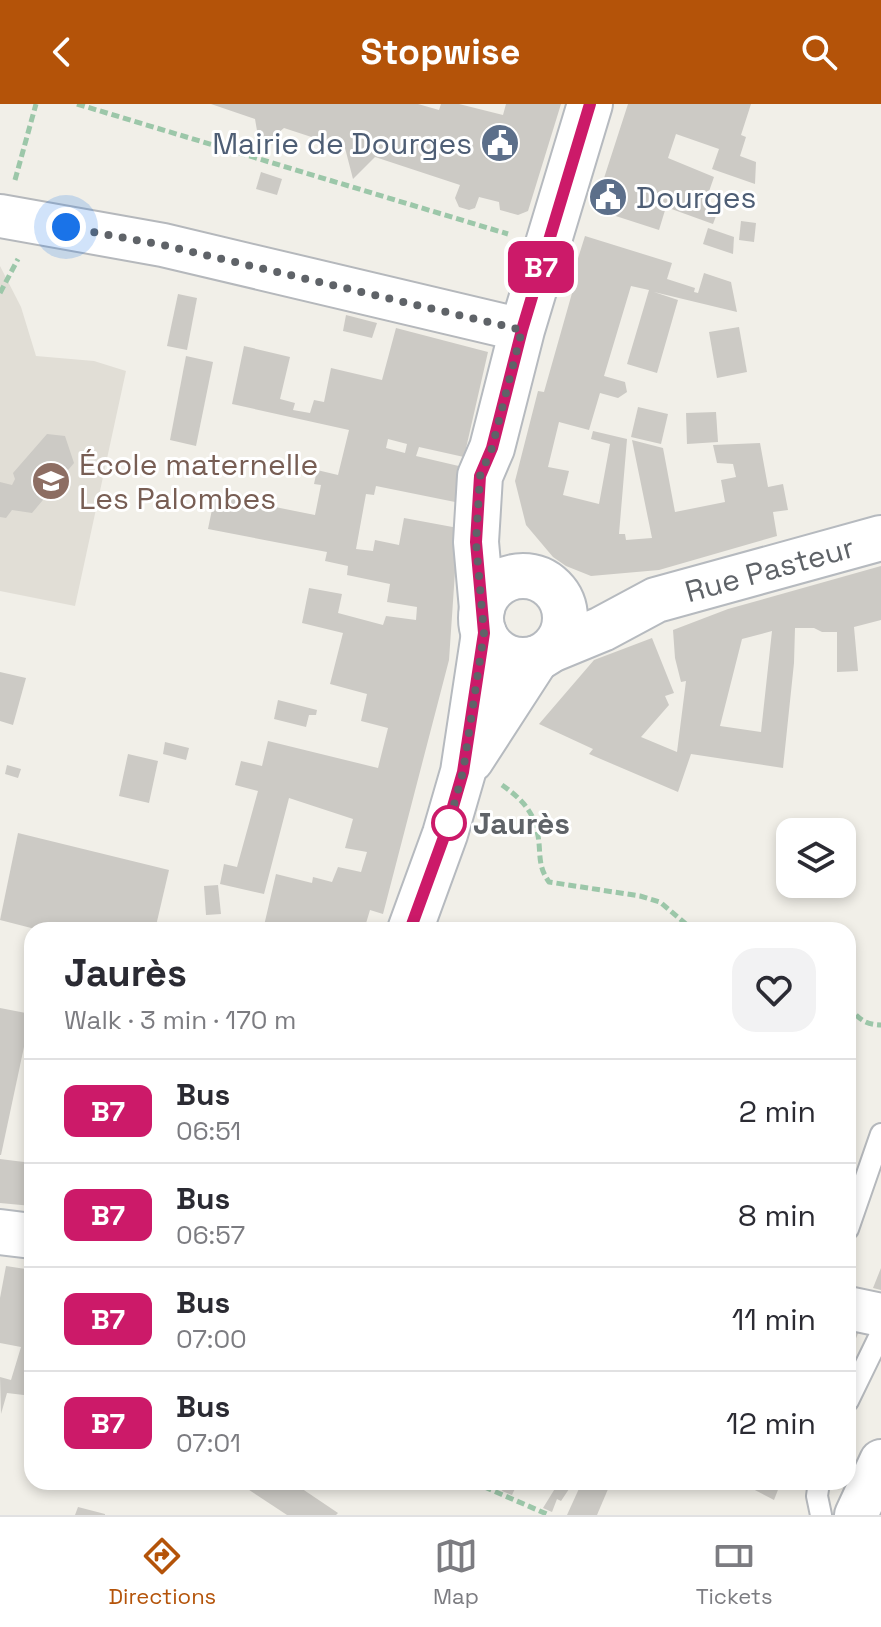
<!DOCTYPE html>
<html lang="en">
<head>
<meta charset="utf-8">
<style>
  :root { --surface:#fff; --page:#f2f2f3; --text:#2b2b33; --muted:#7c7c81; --line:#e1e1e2; --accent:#b45309 }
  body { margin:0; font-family:"Space Grotesk",sans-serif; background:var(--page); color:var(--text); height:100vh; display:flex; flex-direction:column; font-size:30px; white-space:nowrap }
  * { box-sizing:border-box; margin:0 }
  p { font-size:26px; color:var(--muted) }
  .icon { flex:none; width:44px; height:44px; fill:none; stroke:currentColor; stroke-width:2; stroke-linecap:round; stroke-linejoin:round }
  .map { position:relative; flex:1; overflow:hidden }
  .panel { position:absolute; left:24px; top:818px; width:832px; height:568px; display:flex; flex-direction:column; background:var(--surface); border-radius:24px; box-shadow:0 4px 12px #0003 }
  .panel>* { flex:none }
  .badge { padding:0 16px; border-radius:12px; font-size:28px; line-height:52px }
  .tools { position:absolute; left:776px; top:714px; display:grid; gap:16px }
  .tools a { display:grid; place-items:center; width:80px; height:80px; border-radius:16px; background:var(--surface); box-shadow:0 4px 12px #0003; font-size:40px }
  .you { position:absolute; width:40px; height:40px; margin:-20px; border:6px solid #fff; border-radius:50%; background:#1a73e8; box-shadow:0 0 0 12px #1a73e833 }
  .map>.badge { position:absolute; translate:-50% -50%; box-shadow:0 0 0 4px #fff }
  .round { display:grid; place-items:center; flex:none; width:84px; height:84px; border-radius:24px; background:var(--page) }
  .headline { display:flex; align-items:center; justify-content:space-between; height:136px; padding:0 40px }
  h1 { font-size:38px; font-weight:800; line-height:60px }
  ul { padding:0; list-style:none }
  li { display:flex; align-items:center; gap:24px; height:104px; padding:0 40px; border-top:2px solid var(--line) }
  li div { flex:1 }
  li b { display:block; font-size:30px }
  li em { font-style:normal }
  li .badge { min-width:88px; font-weight:700; text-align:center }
  header { display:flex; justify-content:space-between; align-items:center; height:104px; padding:0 40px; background:var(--accent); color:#fff; font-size:36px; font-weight:800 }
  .tabs { display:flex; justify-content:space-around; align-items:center; height:112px; border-top:2px solid var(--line); background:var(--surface); font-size:22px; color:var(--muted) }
  .tabs a { display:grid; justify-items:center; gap:4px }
  .tabs .current { color:var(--accent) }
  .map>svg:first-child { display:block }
</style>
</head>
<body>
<header><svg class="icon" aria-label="back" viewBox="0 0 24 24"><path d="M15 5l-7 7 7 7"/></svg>Stopwise<svg class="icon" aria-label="search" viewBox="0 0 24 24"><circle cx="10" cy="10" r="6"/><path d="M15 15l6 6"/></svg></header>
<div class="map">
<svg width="881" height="1411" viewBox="0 0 881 1411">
  <rect width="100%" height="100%" fill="#f1efe8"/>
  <!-- education -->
  <path fill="#e1ded6" d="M0,162L21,203L36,252L94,257L126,267L75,502L0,487Z"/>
  <!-- building -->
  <g fill="#cccac5" fill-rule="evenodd">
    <path d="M211,0H418L439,6L441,0H459L503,11L506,0H561L528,107L518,111L500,106L499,98L479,93L475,104L469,106L459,103L455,94L460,81L375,53L353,75L345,44L284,24L260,44L255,15Z"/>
    <path d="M628,0H751L741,31L746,33L740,52L756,58L755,80L712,65L719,45L676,30L668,54L714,73L705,99L719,104L713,120L666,103L659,126L594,105Z"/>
    <path d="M261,68L282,75L277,91L256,85Z"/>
    <path d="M741,117L756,119L754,138L739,136Z"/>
    <path d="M708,124L734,133L733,150L703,140Z"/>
    <path d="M585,132L672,159L667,175L695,184L694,188L698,189L704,169L731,178L737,208L654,188L678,196L657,269L627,260L649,186L631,182L604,272L625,278L627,288L618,294L600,289L589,326L559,318L548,363L569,367L563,391L599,400L610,340L591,335L593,327L627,335L619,430H625L626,436L652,434L632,336L663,344L675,408L725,398L721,376L736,373L733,360L717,359L713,341L760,339L768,383L783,380L788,406L773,408L777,432L659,466L591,472L566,462L553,453L526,421L515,377L538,287L544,288L578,168L574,167Z"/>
    <path d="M178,190L197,194L187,246L167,242Z"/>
    <path d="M346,211L377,219L372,234L343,227Z"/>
    <path d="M739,223L747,268L717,274L709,228Z"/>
    <path d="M396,224L488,248L464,353L419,343L416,352L463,363L460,399L376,382L374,391L366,390L356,445L373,447L375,436L399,441L404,414L458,424L449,556L383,810L370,806L364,826H263L276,770L312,779L313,773L332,778L338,763L361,768L367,748L345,744L353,715L289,694L264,790L220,780L224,760L237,763L258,687L235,681L241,657L262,662L268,637L378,664L388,624L361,617L367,590L330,580L343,529L302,519L309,484L342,490L338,509L383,521L386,512L416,516L417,503L387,498L390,480L347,471L348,462L325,457L327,448L208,425L215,391L315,411L321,381L314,380L317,366L338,371L349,326L232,300L244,242L290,253L280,295L295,299L293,306L310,309L314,296L324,298L331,264L382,276ZM388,335L407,340L405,349L386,344Z"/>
    <path d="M186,252L213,258L196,342L170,336Z"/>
    <path d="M638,303L668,310L661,340L631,333Z"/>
    <path d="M716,308L718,338L687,340L686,309Z"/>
    <path d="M47,330L65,332L74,359L32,409L12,406L6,414L0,413V378L12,381L15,375L13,369Z"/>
    <path d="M881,462V516L854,523L858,567L837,568V528H822L814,524H795L794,559L783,664L691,650L678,688L589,650L593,645L539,620L594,556L652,534L674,589L665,592L669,601L641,633L677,648L686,577L681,578L675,554L673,526L728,505ZM772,527L761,628L720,622L742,535Z"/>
    <path d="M0,568L26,574L13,621L0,617Z"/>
    <path d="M278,596L317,606L316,611H309L306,623L274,615Z"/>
    <path d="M165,638L189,644L186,656L163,650Z"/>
    <path d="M128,650L158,657L149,699L119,692Z"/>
    <path d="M7,661L21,665L18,674L5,670Z"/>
    <path d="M18,729L169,766L155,826H39L0,816Z"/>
    <path d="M218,781L221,810L206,811L204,782Z"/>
    <path d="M465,818L490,825L489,826H463Z"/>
    <path d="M0,904L31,910L1,1051H0Z"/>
    <path d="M0,1055L32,1059V1102L0,1099Z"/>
    <path d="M6,1162L32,1166V1292L7,1289L1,1310L0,1273L11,1276L21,1243L0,1239V1194Z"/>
    <path d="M881,1164V1186L873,1184Z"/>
    <path d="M848,1225L859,1227L848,1254Z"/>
    <path d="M237,1378H292L338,1409L336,1411H287Z"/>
    <path d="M506,1378H518L512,1391L502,1387Z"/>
    <path d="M559,1378L573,1379L561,1397L557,1395L552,1408L543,1404Z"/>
    <path d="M582,1378H611L597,1411H567Z"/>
    <path d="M754,1378H781L774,1396L751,1384Z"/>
    <path d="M78,1403L105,1410V1411H75Z"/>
  </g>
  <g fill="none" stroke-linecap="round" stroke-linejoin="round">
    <!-- lane casing -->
    <g stroke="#b5b8bc" stroke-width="24">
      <g id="lane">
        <path d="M848,1125L881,1030"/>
        <path d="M848,1297L881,1229"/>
        <path d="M819,1378L817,1392L821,1411"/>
      </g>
    </g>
    <!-- street casing -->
    <g stroke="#b5b8bc" stroke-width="46">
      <g id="street">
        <path d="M0,112L163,141L522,226"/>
        <path d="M848,1204L881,1211"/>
        <path d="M856,1411L881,1357"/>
      </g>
    </g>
    <!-- secondary casing -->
    <g stroke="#b6babf" stroke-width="48">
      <g id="secondary">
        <circle cx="523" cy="514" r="42"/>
        <path d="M482,505L476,438L480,372L492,344L522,226L590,0"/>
        <path id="s1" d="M551,546L602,525L656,496L881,434"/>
        <path d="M471,656L537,554"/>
        <path d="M410,826L445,730L463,668L484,529"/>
        <path d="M0,1128L32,1132"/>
      </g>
    </g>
    <!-- path -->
    <g stroke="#9cc7a9" stroke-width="5" stroke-dasharray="8 4" stroke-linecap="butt">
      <path d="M77,0L508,130"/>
      <path d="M15,76L36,0"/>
      <path d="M0,189L18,155"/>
      <path d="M502,681C519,693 533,706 537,727C542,747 536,760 549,778L640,792L660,798L693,826"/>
      <path d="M848,902C858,914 865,921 881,921"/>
      <path d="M473,1378L549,1411"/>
    </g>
    <!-- lane -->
    <use href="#lane" stroke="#fff" stroke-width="20"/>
    <!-- street -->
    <use href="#street" stroke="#fff" stroke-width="42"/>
    <!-- secondary -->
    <use href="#secondary" stroke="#fff" stroke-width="44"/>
  </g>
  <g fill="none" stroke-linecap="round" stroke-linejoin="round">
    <!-- line casing -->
    <g stroke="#fff" stroke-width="18">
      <path id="line" d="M410,826L445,730L463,668L484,529L476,438L480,372L492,344L522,226L590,0"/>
    </g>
    <!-- line -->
    <use href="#line" stroke="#cc1a69" stroke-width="12"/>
    <!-- walk -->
    <path stroke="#5f6368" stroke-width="8" stroke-dasharray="0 14.4" d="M66,123L163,141L522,226L492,344L480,372L476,438L484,529L463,668L449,719"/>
  </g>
  <!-- icons -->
  <defs>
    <g id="civic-disc" transform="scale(2)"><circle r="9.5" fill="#5c6f8a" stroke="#fff"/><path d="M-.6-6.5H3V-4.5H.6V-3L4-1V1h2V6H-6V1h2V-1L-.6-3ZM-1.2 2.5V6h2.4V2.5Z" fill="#fff"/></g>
    <g id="school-disc" transform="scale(2)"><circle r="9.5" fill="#8d6e63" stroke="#fff"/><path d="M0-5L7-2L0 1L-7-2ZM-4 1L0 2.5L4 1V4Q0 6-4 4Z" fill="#fff"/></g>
  </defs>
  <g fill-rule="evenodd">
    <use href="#civic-disc" x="500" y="39"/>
    <use href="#civic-disc" x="608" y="93"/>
    <use href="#school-disc" x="51" y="377"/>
  </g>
  <!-- markers -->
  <circle fill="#fff" stroke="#cc1a69" stroke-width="4" cx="449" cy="719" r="16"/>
  <g text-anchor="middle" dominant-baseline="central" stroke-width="6" stroke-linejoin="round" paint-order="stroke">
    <!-- service labels -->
    <g font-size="30" fill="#4e5e75" stroke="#fff" text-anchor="end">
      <text x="472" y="39">Mairie de Dourges</text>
      <text x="636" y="93" text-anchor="start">Dourges</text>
    </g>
    <!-- education labels -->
    <g font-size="30" fill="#785e54" stroke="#fff" text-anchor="start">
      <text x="79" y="360">École maternelle<tspan x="79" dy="34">Les Palombes</tspan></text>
    </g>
    <!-- street labels -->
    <g font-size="30" fill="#5f6368" stroke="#fff">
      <text stroke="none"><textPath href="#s1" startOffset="234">Rue Pasteur</textPath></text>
    </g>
    <!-- stop labels -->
    <g font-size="30" font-weight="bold" fill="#5f6368" stroke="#fff" text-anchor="start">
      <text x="473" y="719">Jaurès</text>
    </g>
  </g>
</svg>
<div class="tools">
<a><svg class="icon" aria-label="layers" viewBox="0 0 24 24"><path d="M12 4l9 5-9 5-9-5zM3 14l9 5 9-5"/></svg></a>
</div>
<div class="you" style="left:66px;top:123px"></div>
<b class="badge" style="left:541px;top:163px;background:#cc1a69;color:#fff">B7</b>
<section class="panel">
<div class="headline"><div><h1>Jaurès</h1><p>Walk · 3 min · 170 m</p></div><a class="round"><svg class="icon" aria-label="heart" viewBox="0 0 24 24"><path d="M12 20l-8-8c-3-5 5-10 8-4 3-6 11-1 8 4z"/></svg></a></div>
<ul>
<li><span class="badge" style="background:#cc1a69;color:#fff">B7</span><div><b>Bus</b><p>06:51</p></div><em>2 min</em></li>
<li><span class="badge" style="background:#cc1a69;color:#fff">B7</span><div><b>Bus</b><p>06:57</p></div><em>8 min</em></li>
<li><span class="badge" style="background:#cc1a69;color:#fff">B7</span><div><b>Bus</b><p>07:00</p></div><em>11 min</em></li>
<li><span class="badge" style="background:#cc1a69;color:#fff">B7</span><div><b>Bus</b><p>07:01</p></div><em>12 min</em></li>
</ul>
</section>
</div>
<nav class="tabs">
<a class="current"><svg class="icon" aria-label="directions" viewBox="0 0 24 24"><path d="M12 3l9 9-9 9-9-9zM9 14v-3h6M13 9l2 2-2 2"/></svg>Directions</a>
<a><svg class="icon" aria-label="map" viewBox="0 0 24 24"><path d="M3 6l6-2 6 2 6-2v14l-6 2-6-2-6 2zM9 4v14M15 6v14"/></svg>Map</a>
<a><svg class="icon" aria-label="tickets" viewBox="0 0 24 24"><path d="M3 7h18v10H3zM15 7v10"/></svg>Tickets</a>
</nav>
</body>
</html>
